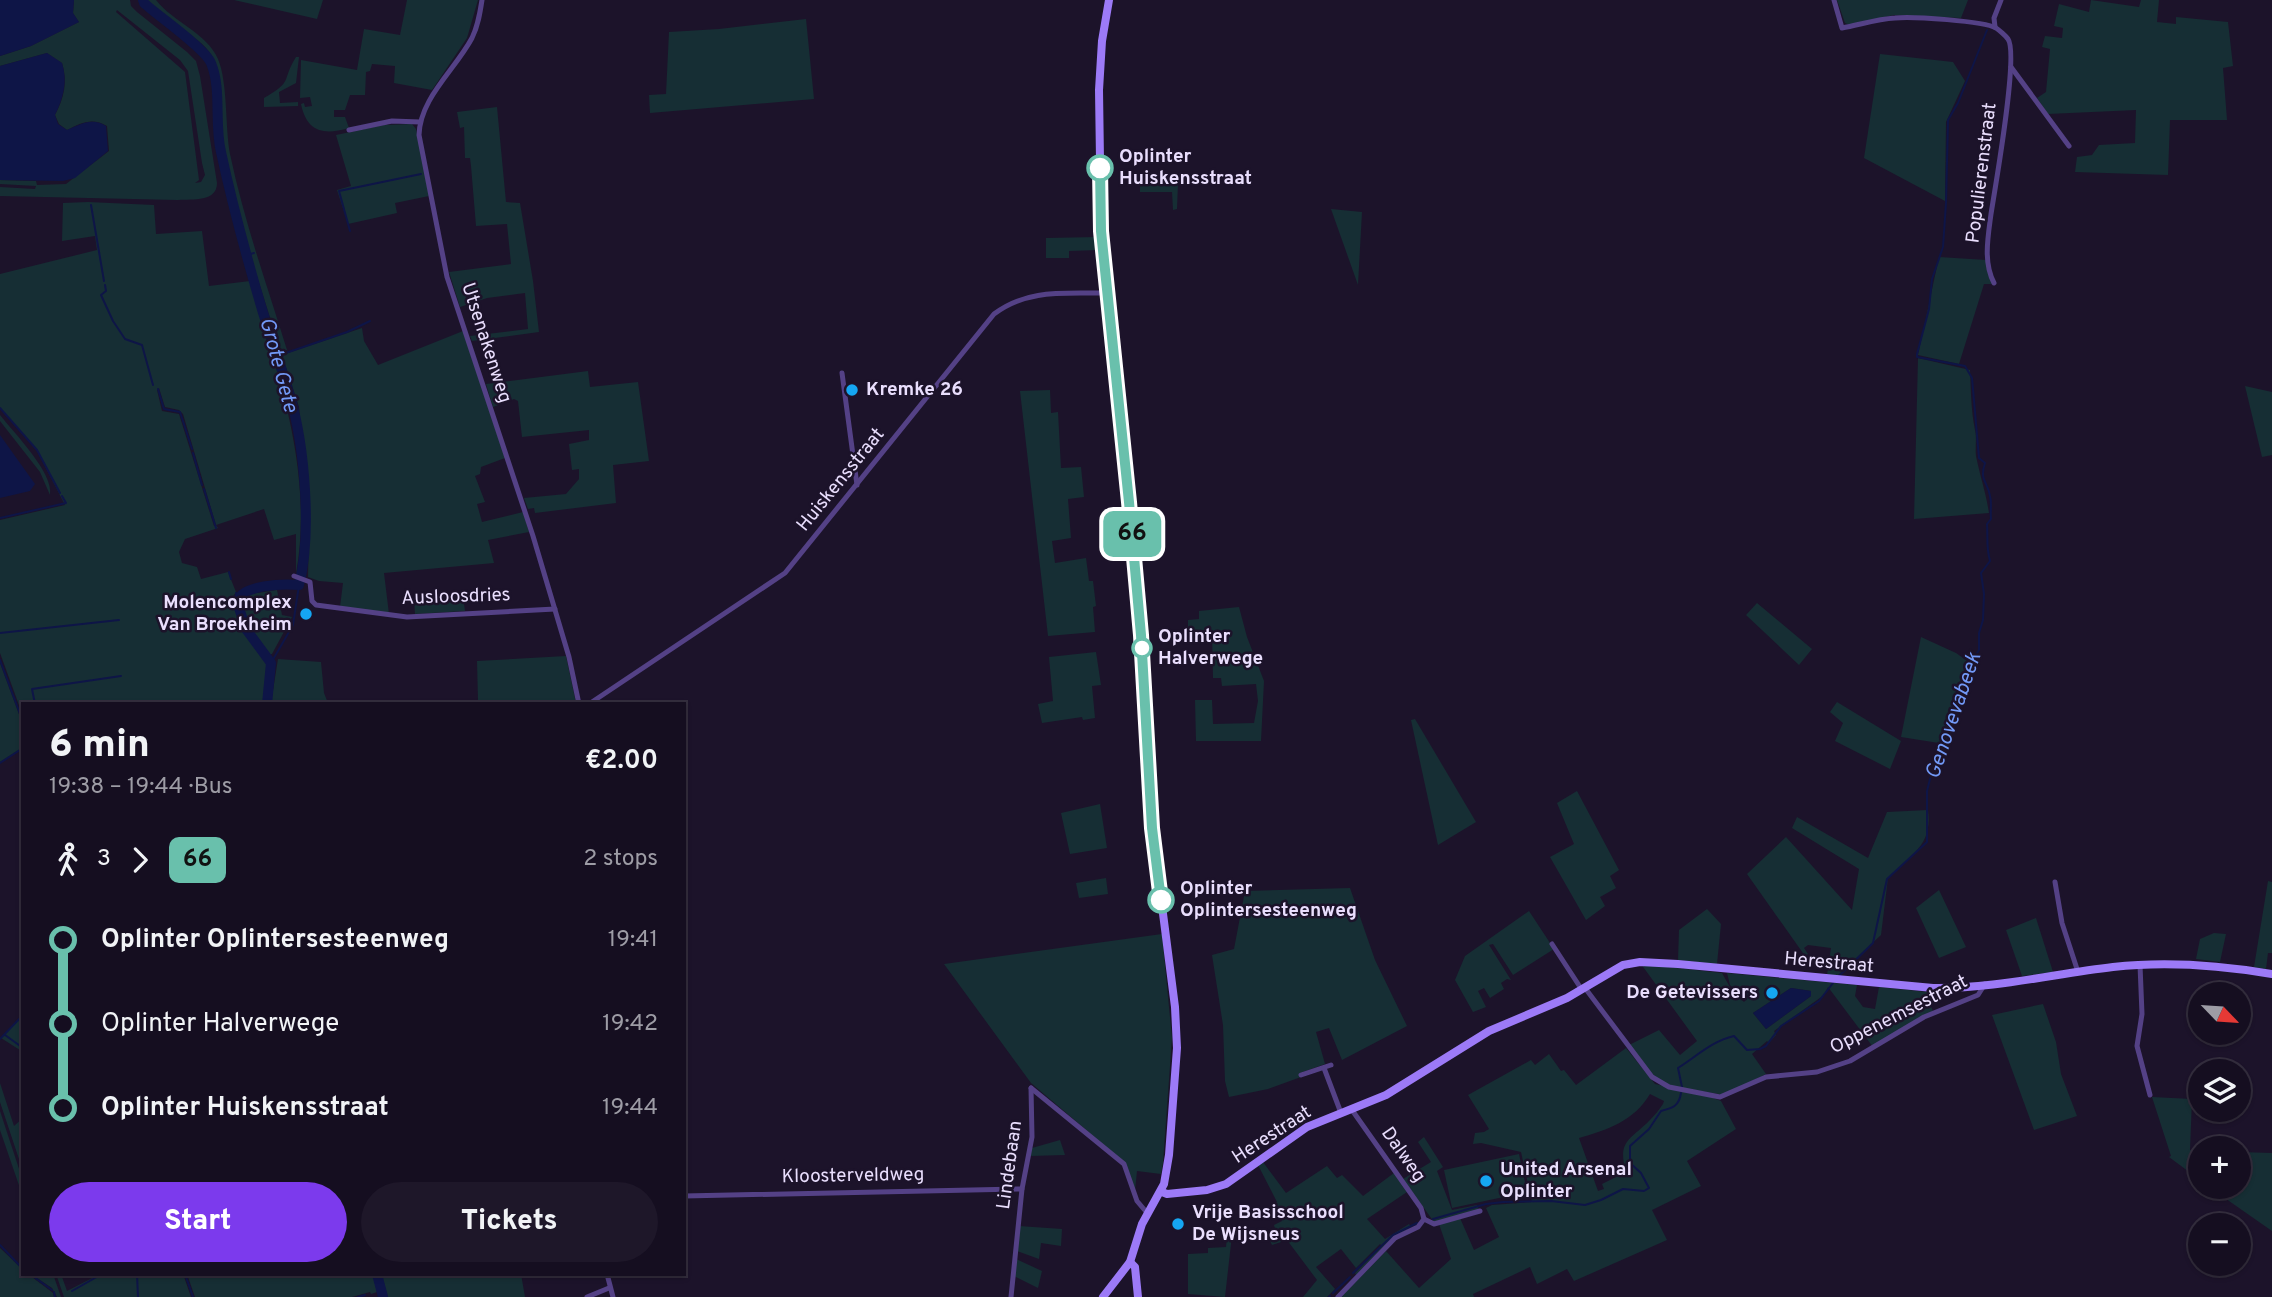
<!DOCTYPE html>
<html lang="en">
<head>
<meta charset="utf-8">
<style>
  :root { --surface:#150e20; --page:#1e1729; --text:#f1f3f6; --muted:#9d9ca5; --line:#342e3e; --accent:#7c3aed }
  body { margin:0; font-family:Overpass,sans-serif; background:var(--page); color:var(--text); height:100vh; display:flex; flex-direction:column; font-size:26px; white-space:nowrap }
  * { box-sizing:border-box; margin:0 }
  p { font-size:23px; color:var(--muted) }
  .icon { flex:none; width:38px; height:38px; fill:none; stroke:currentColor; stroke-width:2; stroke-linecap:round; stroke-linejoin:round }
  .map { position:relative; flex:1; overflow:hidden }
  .side { position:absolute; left:21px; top:702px; width:665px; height:574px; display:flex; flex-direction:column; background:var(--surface); border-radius:0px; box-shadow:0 2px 5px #0004,0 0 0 2px var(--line) }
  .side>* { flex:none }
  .badge { padding:0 14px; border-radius:10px; font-size:24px; line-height:46px }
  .needle { width:46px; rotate:115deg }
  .controls { position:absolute; left:2188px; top:982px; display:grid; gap:14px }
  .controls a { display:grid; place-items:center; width:63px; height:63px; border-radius:50%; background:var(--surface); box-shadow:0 2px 5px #0004,0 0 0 2px var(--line); font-size:35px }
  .map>.badge { position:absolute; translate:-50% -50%; box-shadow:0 0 0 4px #fff }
  .legs { display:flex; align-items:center; gap:10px; height:77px; padding:0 28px; font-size:23px }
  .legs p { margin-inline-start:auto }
  .head { display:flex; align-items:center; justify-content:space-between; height:119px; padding:0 28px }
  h1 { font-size:38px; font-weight:800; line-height:52px }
  .button { display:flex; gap:14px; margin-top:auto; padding:14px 28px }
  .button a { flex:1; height:80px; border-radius:42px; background:var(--accent); color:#fff; font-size:28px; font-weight:800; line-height:80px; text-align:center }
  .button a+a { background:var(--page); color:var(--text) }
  ul { padding:0 28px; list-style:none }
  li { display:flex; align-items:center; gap:24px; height:84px; font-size:26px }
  li i { display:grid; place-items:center; width:10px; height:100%; margin:0 9px; background:currentColor }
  li i::after { content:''; width:18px; height:18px; margin:-9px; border:5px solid; border-radius:50%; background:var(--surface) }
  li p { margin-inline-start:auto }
  li:first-child i { background:linear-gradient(#0000 50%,currentColor 0) }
  li:last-child i { background:linear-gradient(currentColor 50%,#0000 0) }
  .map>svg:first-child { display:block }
</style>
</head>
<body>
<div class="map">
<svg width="2272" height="1297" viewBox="0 0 2272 1297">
  <rect width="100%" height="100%" fill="#1c132a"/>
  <!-- green -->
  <g fill="#162e34" fill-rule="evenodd">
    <path d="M74,0H130L131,6L137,12L187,52L196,61L200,76L217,183C217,202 193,199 178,200L0,196V187L35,189L36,186L0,184V180L36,181L37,185L66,184L109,151L107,126C92,117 81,123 67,130L59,124L55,115C64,98 68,82 62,63L47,53L0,66V56L31,46L79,22L73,13ZM117,10L180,60L188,71L202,163L205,175L201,182L195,183L199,180L185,72L116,12Z"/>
    <path d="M147,0H156C173,22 207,33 218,59C228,83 225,127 230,154C244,221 267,285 287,350L281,352C260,286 237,219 224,151C217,121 226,83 212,56C199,32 159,24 147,0Z"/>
    <path d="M234,0H323L317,19Z"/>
    <path d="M407,0H478L467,38L432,90L394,83L395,66L372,64L370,71L366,72L365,95H350L345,110H334V117H345L349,128C324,135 307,133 301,104L304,103L305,107L312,106L310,97L300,98L301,60L357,70L364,29L400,35Z"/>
    <path d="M1837,0H1968L1961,18L1894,15L1850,25L1845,23Z"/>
    <path d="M2091,0L2139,7L2141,0H2159L2157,22L2176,24V17L2228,22L2233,66L2223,68L2227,120H2170L2168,175L2075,172L2077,157L2092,155L2099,145L2135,143L2136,110L2048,114L2037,98L2046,92L2050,49L2042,47L2045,36L2062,38L2063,28L2054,26L2059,4L2089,12Z"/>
    <path d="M806,19L814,99L650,113L649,95L666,94L669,32L719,29Z"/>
    <path d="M1880,54L1953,62L1965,81L1946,122L1945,201L1864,158Z"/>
    <path d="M296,57H299L296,83L279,92L280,103L298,102V106L264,107V98C294,81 281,81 296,57Z"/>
    <path d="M497,107L506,202L520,203L533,281L539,332L472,341L470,336L528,329L525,293L487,298L460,307L449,272L511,264L507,224L476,226L471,166L470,158H465L464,127L460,128L457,112Z"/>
    <path d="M412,124L416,129L429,196L395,203L397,213L348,224L337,190L351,186L336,135L384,125Z"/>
    <path d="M1178,183L1177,209L1173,210L1172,192H1140V184Z"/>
    <path d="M88,202L154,205L156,234L202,231L209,286L250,281C279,376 314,473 296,574V534L274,540L264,509L216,525L218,528L185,539L179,552L182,563L197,567L201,579L228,572L236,592L232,598C238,625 253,643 268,665L263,703L23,704V716L0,653V520L65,505L36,449L0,408V274L97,250L95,236L62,241L63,203ZM159,388L165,407L179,410L183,414L216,525L214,526L179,414L162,411L157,390Z"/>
    <path d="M1331,209L1362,212L1358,285Z"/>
    <path d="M1098,237L1099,250L1069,251V258H1046V238Z"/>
    <path d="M1939,257L1986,260L1992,284H1984L1959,364L1918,355Z"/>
    <path d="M362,328L364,341L378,365L463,331L505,458L481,467L480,474L475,476L485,502L477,504L482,522L523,512L529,532L488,540L494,563L384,573L389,614L340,607L343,583L319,581L308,577L309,529L299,407L282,355Z"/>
    <path d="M1918,358L1970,370C1971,391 1971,410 1975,430C1977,438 1975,448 1976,456C1980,476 1986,493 1989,513L1914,519Z"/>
    <path d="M588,371L590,387L638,382L649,461L613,465L616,503L535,513L534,508L528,509L524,498L566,494L579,479V469L572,470L569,444L589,440V430L522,437L518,401L514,399L493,407L486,384Z"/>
    <path d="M2245,386L2272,392V455L2262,457Z"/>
    <path d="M1050,390L1051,413L1058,412L1061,468L1081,467L1084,497L1068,499L1071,538L1052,541L1055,563L1086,558L1089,581H1093L1096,606L1093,607L1095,632L1048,636L1020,391Z"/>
    <path d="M0,415C14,433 54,473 50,495L40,472L0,421Z"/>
    <path d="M277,590L282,615L292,617L272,654L269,655L265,653L245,618L241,599L244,595Z"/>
    <path d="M463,596L465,611L415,614L414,600Z"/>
    <path d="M1757,603L1812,649L1799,665L1746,615Z"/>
    <path d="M1239,607L1247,637L1264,681L1261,741H1196L1195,700H1212L1213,724L1254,723L1258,701L1256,684L1222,686L1221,678H1213L1212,632L1188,633V620L1199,619V611Z"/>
    <path d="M1921,637L1956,653L1973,665L1959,713L1945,744L1901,737Z"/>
    <path d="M1096,652L1101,685L1092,686L1095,718L1083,720L1082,717L1042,723L1038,704L1053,701L1049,657Z"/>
    <path d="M566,656L576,703L478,700L477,661Z"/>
    <path d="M278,659L321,662L324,693L328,703H271Z"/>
    <path d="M0,663L23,725V747L0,762Z"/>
    <path d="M1837,702L1901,741L1890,769L1835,741L1843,723L1830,712Z"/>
    <path d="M1415,719L1476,822L1438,845L1411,720Z"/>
    <path d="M1577,791L1619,870L1610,876L1616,888L1600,897L1605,906L1586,920L1550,857L1574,844L1557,803Z"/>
    <path d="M1100,804L1107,848L1070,854L1061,813Z"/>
    <path d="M1928,810C1933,846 1910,855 1888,878L1881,935L1837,976L1827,975L1831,948L1808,945L1804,948L1808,954L1805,956L1747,874L1786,837L1852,910L1859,869L1792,828L1797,817L1868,858L1887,812Z"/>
    <path d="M1106,878L1108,894L1079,898L1076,883Z"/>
    <path d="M2268,881L2272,882V953H2268L2266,969L2254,967Z"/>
    <path d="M1350,888L1375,960L1407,1026L1342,1060L1329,1028L1316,1032L1325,1064L1300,1073L1301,1077L1268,1089L1229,1097L1225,1081L1223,1025L1212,955L1234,949L1245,891Z"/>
    <path d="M1939,890L1966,947L1939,958L1916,908Z"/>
    <path d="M1707,909L1721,924L1717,964L1678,960L1679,930Z"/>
    <path d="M1529,911L1554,949L1513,975L1493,944L1489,945L1511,980L1507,979L1501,983L1504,989L1490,998L1484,988L1478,991L1486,1007L1473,1012L1455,980L1465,956Z"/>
    <path d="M2036,918L2053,972L2022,976L2006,930Z"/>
    <path d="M2214,933L2226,934L2220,962L2196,959L2200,939Z"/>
    <path d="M1162,934L1172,1038L1163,1163L1161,1174L1137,1171L1135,1191L1124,1162L1031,1083L944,964Z"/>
    <path d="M1641,964L1722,973L1731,989L1744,1002L1746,1000L1730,985L1727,973L1857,985L1855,996L1863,1007L1875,1009L1879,987L1927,992V997L1933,1011L1873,1047L1828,987L1824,995L1774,1031L1776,1035L1769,1043L1767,1041L1752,1054L1766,1074L1725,1095L1670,1086L1650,1074L1629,1045L1659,1030L1680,1055L1697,1041ZM1791,988L1811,991V996L1766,1029L1753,1013Z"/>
    <path d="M2043,1004L2056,1042L2061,1074L2077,1116L2034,1130L1992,1015Z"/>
    <path d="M23,1014V1052L1,1038Z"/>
    <path d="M1626,1048L1655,1084L1706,1095L1721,1101L1736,1129L1687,1161L1701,1186L1652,1210L1667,1240L1574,1281L1567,1269L1537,1284L1530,1267L1473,1294L1474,1297H1341L1386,1251L1419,1288L1451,1259L1439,1224L1460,1218L1474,1250L1499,1237L1486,1208L1492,1205L1532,1202L1521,1152L1481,1143L1473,1144L1475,1133L1484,1132L1489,1129L1468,1095L1531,1060L1535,1065L1549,1054L1561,1071L1564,1070L1576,1085ZM1650,1094L1664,1101L1663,1104C1659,1110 1654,1116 1649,1121C1630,1140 1617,1141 1626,1172L1602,1184L1604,1189L1598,1191L1579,1138C1607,1130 1634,1121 1650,1094Z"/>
    <path d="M0,1083L14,1126L23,1118V1171L0,1102Z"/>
    <path d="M2152,1097L2192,1099L2190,1150L2200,1151V1180L2169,1157L2171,1156Z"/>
    <path d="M0,1111L23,1181V1197L0,1130Z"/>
    <path d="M1424,1137L1443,1167L1437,1171L1452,1210L1477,1205L1479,1210L1434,1222L1403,1179L1431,1162L1418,1142Z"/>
    <path d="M1060,1140L1065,1155L1030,1156L1032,1148Z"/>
    <path d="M2238,1152L2272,1153V1231L2209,1187L2238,1186Z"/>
    <path d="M1519,1154L1527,1192L1452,1208L1444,1170Z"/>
    <path d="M1263,1162L1286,1193L1327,1166L1337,1178L1342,1175L1363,1196L1394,1173L1407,1192L1367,1219L1385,1239L1409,1224L1411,1227L1392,1238L1356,1275L1355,1273L1382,1246L1380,1244L1356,1268L1341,1249L1316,1267L1335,1289L1327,1297H1303L1317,1280L1287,1240L1272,1245L1266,1232L1275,1229L1274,1225L1282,1221L1274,1204L1277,1202L1258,1165Z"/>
    <path d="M1019,1226L1062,1229L1061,1246L1041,1243L1039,1259L1017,1251Z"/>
    <path d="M1232,1235L1225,1297L1188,1294V1254L1208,1253V1248L1226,1247L1227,1237Z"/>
    <path d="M0,1248L23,1270V1274H28L53,1293L54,1297H0Z"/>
    <path d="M1016,1259L1042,1271L1038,1288L1014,1276Z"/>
    <path d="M31,1274H53L61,1297H57L52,1288Z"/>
    <path d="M56,1274H61L67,1291L100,1274H183L191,1297H64Z"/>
    <path d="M187,1274H373L377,1292L371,1294L370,1292L352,1297H195Z"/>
    <path d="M381,1274H521L525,1297H388Z"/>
  </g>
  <!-- water -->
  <g fill="#0e1547">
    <path d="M0,0H74L73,13L79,22L31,46L0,56Z"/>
    <path d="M47,53L62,63C68,82 63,98 55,115L58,124L67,130C81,124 92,117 106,126L108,151L75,178L63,181L0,180V66Z"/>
    <path d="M0,435L35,484L30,491L0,498Z"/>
    <path d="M1791,988L1811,991V996L1766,1029L1753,1013Z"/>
  </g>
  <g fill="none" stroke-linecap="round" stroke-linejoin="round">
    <!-- stream -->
    <g stroke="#0e1547" stroke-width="2">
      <path d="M91,205L104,281"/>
      <path d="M350,231L339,191L421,174"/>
      <path d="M247,255L254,253"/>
      <path d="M105,285L106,291L101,295L113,321L125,339L142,345L153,385"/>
      <path d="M277,356L347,332L370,321"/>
      <path d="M158,389L164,409L180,412L192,449"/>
      <path d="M0,408L37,450L60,493"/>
      <path d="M193,453L202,485"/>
      <path d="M204,489L216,528"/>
      <path d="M0,518L66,503L62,496"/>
      <path d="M229,572L231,579"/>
      <path d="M236,593L238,597"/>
      <path d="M0,633L119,620"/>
      <path d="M0,660L23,722"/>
      <path d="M271,663L293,625L299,585"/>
      <path d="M35,704L32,689L121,676"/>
      <path d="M0,763L23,748"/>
      <path d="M1839,976L1873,943L1887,879L1927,842V791L1930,779L1954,725L1972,661L1979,650V633L1983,620L1984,594L1981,573L1990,561C1986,547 1988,538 1987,524L1991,519C1990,511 1992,503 1990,496C1988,482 1979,481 1985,463L1979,458L1972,378L1965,366L1917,357V354L1929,309L1932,279L1943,247L1946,203L1948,120L1958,103L1987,30"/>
      <path d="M5,1035L23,1048"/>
      <path d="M0,1039L23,1015"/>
      <path d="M1682,1087L1678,1068C1697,1056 1712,1041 1734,1036L1747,1050L1760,1049L1766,1046L1781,1026L1819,1001L1833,983"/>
      <path d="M1433,1219L1486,1204L1503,1202L1551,1201L1585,1205L1601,1200L1623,1189L1644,1191L1649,1188L1641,1173L1630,1163V1146L1649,1129L1661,1111C1673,1108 1679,1106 1681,1093"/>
      <path d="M0,1245L23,1269"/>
      <path d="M1353,1273L1393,1235L1417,1223"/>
      <path d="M30,1274L52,1290"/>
      <path d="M137,1274L138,1297"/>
      <path d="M185,1274L193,1297"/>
      <path d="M72,1291L102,1274"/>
      <path d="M54,1292L55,1297"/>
      <path d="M1333,1293L1350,1277"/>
      <path d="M358,1297L365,1295"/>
      <path d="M1329,1297L1330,1296"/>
    </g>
    <!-- river -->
    <g stroke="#0e1547" stroke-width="10">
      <path d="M143,0L144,3C158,16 205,48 211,63C222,90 214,123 221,152C232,203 246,255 261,306C270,336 281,366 290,396C305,447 312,534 299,585C283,584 242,584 237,602L246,629L271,663L267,704"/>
      <path d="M377,1274L383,1297"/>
    </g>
    <!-- street -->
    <g stroke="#544186" stroke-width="5">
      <path d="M482,0C480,13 478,26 472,38C455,70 420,98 419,135L447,277L533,536L569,657L579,704"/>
      <path d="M1834,0L1842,28C1859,25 1877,19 1895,18C1911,16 1984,21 1996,28C1999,30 2006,36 2008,39C2019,54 1995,188 1991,214C1988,237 1983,262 1994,283"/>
      <path d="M1995,27L1994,18L2001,0"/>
      <path d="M2011,67L2069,146"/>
      <path d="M349,130L392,121L420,122"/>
      <path d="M842,373L857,485"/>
      <path d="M294,576L310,582L312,601L316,605L407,617L555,609"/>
      <path d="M589,704L785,573L994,314C1028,288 1067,294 1107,293"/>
      <path d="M2055,882L2062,923L2078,972"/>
      <path d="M1552,944L1582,990"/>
      <path d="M2140,965L2142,1014L2137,1046L2150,1095"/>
      <path d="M1585,988L1652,1077L1669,1087L1720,1097L1766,1077L1817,1072L1850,1061L1924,1017L1978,995L1985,984"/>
      <path d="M1324,1068L1341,1113"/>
      <path d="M1301,1075L1331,1065"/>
      <path d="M1031,1088L1124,1164L1137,1201L1148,1214"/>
      <path d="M684,1196L1022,1189"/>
      <path d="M1424,1219L1434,1224L1480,1211"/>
      <path d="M607,1274L613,1297"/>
      <path d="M587,1297L609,1288"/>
      <path d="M1011,1297L1022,1189L1032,1137L1031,1088"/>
      <path d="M1338,1297L1395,1238L1418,1227L1424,1219L1421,1208L1352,1110"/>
    </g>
    <!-- secondary -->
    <g stroke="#9c7af7" stroke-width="8">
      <path d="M1162,1192L1167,1194L1207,1190L1226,1184L1307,1127L1386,1095L1489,1031L1567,998L1623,965L1640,962L1678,964L1933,988C1993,989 2053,974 2113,967C2166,961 2219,965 2272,974"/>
      <path d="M1130,1262L1135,1267L1138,1297"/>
      <path d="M1103,1297L1130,1262L1142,1224L1164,1184L1169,1155L1177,1048L1175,1007L1152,828L1141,635L1127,475L1101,231L1099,90L1102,41L1109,0"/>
    </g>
  </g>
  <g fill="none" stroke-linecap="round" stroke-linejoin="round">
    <!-- line-1 casing -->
    <g stroke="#fff" stroke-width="16">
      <path id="line-1" d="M1100,168L1101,231L1129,502L1141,635L1152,828L1161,900"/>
    </g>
    <!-- line-1 -->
    <use href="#line-1" stroke="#69c0ac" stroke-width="10"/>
  </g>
  <!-- markers -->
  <g fill="#fff" stroke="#69c0ac" stroke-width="3.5">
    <circle cx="1100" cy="168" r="12"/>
    <circle cx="1142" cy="648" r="9"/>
    <circle cx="1161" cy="900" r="12"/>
  </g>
  <g fill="#15a6f2" stroke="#1c132a" stroke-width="2.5">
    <circle cx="852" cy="390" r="7"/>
    <circle cx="306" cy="614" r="7"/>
    <circle cx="1772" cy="993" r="7"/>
    <circle cx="1486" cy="1181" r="7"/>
    <circle cx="1178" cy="1224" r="7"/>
  </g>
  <g text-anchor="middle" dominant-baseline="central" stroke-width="5" stroke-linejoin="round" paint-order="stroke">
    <!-- stop labels -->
    <g font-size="19" font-weight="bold" fill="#e9defd" stroke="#1c132a" text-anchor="start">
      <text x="1119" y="157">Oplinter<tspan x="1119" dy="22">Huiskensstraat</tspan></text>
      <text x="1158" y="637">Oplinter<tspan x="1158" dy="22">Halverwege</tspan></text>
      <text x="1180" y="889">Oplinter<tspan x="1180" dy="22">Oplintersesteenweg</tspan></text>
    </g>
    <!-- street labels -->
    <g font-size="19" fill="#e9defd" stroke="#1c132a">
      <text transform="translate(1982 173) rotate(-83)">Populierenstraat</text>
      <text transform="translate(486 343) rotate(72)">Utsenakenweg</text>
      <text transform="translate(841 480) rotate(-51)">Huiskensstraat</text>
      <text transform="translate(456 597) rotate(-2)">Ausloosdries</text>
      <text transform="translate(1829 963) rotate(5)">Herestraat</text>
      <text transform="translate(1899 1015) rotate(-27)">Oppenemsestraat</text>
      <text transform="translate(1272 1135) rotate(-33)">Herestraat</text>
      <text transform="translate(1403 1155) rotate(55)">Dalweg</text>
      <text transform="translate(1010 1165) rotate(-82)">Lindebaan</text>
      <text transform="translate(853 1176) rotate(-1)">Kloosterveldweg</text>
    </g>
    <!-- poi labels -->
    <g font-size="19" font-weight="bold" fill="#e9defd" stroke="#1c132a" text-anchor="start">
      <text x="866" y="390">Kremke 26</text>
      <text x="292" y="603" text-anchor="end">Molencomplex<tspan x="292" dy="22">Van Broekheim</tspan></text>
      <text x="1758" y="993" text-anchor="end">De Getevissers</text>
      <text x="1500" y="1170">United Arsenal<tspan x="1500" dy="22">Oplinter</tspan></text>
      <text x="1192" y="1213">Vrije Basisschool<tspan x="1192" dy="22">De Wijsneus</tspan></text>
    </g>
    <!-- water labels -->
    <g font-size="21" font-style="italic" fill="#7299f7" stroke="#1c132a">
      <text transform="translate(278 365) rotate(75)">Grote Gete</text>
      <text transform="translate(1954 716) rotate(-71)">Genovevabeek</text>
    </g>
  </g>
</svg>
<div class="controls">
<a><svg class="needle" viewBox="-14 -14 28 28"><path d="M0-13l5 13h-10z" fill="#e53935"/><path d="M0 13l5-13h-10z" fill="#9d9ca5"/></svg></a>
<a><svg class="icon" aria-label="layers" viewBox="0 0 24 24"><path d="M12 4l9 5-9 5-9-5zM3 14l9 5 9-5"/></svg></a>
<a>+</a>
<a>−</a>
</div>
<b class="badge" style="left:1132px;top:534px;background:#69c0ac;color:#111">66</b>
<section class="side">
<div class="head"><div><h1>6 min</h1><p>19:38 – 19:44 · Bus</p></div><b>€2.00</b></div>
<div class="legs"><svg class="icon" aria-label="walk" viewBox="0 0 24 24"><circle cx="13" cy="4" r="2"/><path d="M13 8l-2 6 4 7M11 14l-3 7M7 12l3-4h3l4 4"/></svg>3<svg class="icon" aria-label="forward" viewBox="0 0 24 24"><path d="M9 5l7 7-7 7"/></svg><b class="badge" style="background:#69c0ac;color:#111">66</b><p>2 stops</p></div>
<ul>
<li><i style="color:#69c0ac"></i><b>Oplinter Oplintersesteenweg</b><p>19:41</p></li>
<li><i style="color:#69c0ac"></i><span>Oplinter Halverwege</span><p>19:42</p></li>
<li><i style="color:#69c0ac"></i><b>Oplinter Huiskensstraat</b><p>19:44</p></li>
</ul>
<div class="button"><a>Start</a><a>Tickets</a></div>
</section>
</div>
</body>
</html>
